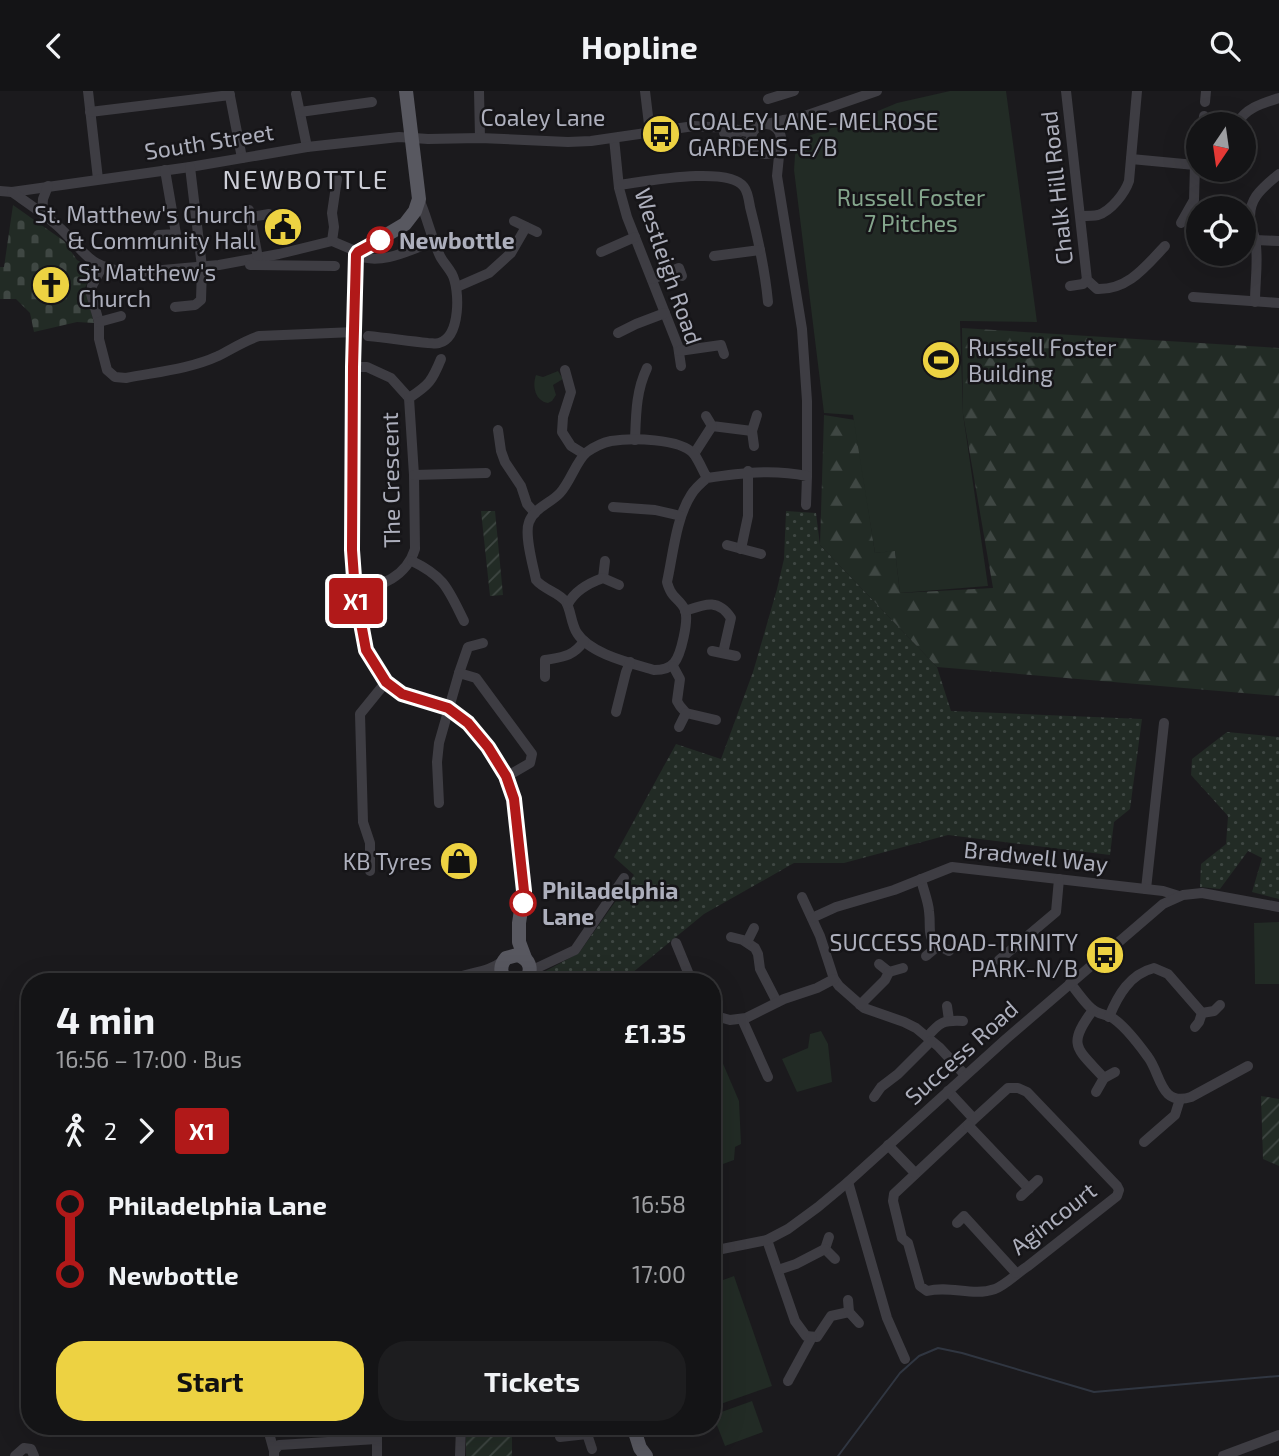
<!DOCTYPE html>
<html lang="en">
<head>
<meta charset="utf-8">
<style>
  :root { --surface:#141416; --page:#1d1d1f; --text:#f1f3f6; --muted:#9d9ea1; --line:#333335; --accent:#edd242 }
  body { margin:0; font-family:"Exo 2",sans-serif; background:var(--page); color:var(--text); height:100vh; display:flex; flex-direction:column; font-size:26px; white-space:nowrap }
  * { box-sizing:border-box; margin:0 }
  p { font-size:23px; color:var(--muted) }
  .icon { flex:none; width:38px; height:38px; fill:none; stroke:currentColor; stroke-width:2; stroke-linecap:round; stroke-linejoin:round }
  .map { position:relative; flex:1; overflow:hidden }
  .side { position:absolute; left:21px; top:882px; width:700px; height:462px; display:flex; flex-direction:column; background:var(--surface); border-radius:28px; box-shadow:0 7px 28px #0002,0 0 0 2px var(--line) }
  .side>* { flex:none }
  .badge { padding:0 14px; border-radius:5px; font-size:24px; line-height:46px }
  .needle { width:46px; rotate:193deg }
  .buttons { position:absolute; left:1186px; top:21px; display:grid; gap:14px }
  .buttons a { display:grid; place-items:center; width:70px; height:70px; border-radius:50%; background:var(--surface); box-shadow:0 7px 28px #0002,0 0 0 2px var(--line); font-size:35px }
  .map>.badge { position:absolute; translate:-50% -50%; box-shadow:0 0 0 4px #fff }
  .legs { display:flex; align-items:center; gap:10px; height:77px; padding:0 35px; font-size:23px }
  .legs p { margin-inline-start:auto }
  .summary { display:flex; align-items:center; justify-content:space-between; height:119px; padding:0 35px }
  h1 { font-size:38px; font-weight:700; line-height:52px }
  .button { display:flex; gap:14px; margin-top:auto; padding:14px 35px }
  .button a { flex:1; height:80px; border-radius:28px; background:var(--accent); color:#111; font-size:28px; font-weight:700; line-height:80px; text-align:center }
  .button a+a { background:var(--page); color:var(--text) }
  ul { padding:0 35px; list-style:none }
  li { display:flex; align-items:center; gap:24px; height:70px; font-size:26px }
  li i { display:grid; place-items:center; width:10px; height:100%; margin:0 9px; background:currentColor }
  li i::after { content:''; width:18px; height:18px; margin:-9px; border:5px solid; border-radius:50%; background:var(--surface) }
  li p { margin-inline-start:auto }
  li:first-child i { background:linear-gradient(#0000 50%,currentColor 0) }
  li:last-child i { background:linear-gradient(currentColor 50%,#0000 0) }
  header { display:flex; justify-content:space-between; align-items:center; height:91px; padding:0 35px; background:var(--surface); font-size:32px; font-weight:700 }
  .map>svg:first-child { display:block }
</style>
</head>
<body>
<header><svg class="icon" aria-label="back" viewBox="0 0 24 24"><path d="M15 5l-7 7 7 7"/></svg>Hopline<svg class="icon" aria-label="search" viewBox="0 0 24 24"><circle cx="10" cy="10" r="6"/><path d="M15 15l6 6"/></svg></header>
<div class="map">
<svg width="1279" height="1365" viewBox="0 0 1279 1365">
  <defs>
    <pattern id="grass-dots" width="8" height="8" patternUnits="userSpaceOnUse" patternTransform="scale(1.75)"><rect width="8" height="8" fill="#222b25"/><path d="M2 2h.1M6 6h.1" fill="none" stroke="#3f4743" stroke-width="1.8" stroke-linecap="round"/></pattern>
    <pattern id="forest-firs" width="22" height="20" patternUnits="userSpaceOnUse" patternTransform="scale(1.75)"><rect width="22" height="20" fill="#222b25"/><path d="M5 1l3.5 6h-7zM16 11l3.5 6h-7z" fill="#3f4743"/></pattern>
    <pattern id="cemetery-stones" width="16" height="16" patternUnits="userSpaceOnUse" patternTransform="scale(1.75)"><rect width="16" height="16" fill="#222b25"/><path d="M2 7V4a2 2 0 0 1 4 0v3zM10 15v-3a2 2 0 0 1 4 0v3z" fill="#3f4743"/></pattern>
    <pattern id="garden-furrows" width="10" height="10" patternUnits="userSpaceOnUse" patternTransform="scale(1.75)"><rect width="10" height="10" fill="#222b25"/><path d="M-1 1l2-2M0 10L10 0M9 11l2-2" fill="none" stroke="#3f4743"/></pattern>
  </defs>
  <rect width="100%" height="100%" fill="#1b1a1d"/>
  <!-- grass -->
  <g fill="url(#grass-dots)">
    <path d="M786,420L816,422L820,454L937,576L951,620L1142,628L1130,718L1114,731L1110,764L948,744L844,772H794L704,823L621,891H541L540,883L579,862L634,784L614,766L676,653L721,668L753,581L777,498L784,468Z"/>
    <path d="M1227,641L1279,646V808L1252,801L1262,767L1248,760L1220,798L1200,796L1201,773L1226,753L1228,725L1191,684L1192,668Z"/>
  </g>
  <!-- forest -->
  <path fill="url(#forest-firs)" d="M962,237L1279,257V605L937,576L820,454L824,324L855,329L875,462L895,459L900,502L993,497L963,323Z"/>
  <!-- cemetery -->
  <path fill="url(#cemetery-stones)" d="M13,114L64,150L77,169L88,175L89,188L85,197L94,232L77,231L34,241L30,222L16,208H0V176H4Z"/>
  <!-- park -->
  <g fill="#222b25">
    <path d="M950,0H1006L1037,231L960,230L963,323L988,495L900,502L895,460L875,462L853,324L824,322L794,79L795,64L799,53L808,45L861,27L897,12Z"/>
    <path d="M558,280L563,288L553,294L556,304L552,310L548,312C535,310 532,295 536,284L543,286Z"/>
    <path d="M1279,831V893H1255L1254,832Z"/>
    <path d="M821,940L828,953L832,991L797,1001L782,968L808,957L810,943Z"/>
    <path d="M712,947L739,1010L741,1053L735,1056L734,1069L712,1077Z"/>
    <path d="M734,1185L772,1295L712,1316V1193Z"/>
    <path d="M752,1310L763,1341L725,1355L713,1324Z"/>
  </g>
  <!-- garden -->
  <g fill="url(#garden-furrows)">
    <path d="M481,420H495L503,504L490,505Z"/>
    <path d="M1261,1005L1279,1008V1075L1263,1068Z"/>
    <rect x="466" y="1335" width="46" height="30"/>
  </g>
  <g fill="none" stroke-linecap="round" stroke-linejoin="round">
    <!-- stream -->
    <path stroke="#303641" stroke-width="2" d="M838,1365L900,1282L919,1265L938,1257L962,1262L1094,1301L1279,1285"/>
    <!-- minor -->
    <g stroke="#3e3d43" stroke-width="10">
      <path d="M88,0L98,88"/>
      <path d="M229,0L242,67"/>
      <path d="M479,0L480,47"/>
      <path d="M645,0L650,42"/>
      <path d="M1066,0L1087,189L1097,198C1128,199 1145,176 1165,155"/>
      <path d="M296,3L307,56"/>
      <path d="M768,8L794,0"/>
      <path d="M1205,11L1206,0"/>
      <path d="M90,21L230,4"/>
      <path d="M300,21L372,11"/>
      <path d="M766,33L783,29L799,27L877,0"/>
      <path d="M1203,33L1204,25"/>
      <path d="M1237,33C1245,17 1263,12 1279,7"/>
      <circle cx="766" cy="48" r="15"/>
      <path d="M724,42L755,58"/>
      <path d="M614,47L619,97L627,126L678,255L681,275"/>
      <path d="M780,55L777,85L802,238L807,310V385"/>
      <path d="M1131,68L1195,74"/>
      <path d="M619,94C643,91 729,74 744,96C748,101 749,110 750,116C758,147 765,179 768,211"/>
      <path d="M0,100L12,101L190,76L307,56L399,46L428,48L480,47L568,51L591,50L694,35L727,37L748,41L755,38"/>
      <path d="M12,101C29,113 46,124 61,138C89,165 87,175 129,182L219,174L279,163L332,150L358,161"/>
      <path d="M249,119L258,167"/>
      <path d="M42,122L43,108L48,95"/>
      <path d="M1081,125C1087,125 1093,125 1098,124C1111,120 1125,102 1129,90L1137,0"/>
      <path d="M251,126L269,123"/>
      <path d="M514,130L537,141"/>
      <path d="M1181,132L1194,109L1195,74L1199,60"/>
      <path d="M158,144L176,143L165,79"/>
      <path d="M1255,149L1279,150"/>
      <path d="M332,150L334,136L332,122L337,88"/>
      <path d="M601,161L635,146"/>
      <path d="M356,164C381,175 410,159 434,150"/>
      <path d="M714,165L760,159"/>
      <path d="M250,174L335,175"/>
      <path d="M102,176L92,195L91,203L99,231V248L107,279L115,286L126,287C156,281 190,278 218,265C232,258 244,250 259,245L355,241"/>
      <path d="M652,188L679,177L682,185"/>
      <path d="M1070,195L1083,193L1087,189"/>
      <path d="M457,196L489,182L511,162L526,136"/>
      <path d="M1193,206L1279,212"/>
      <path d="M1255,211C1255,192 1258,173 1256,155C1256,147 1252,140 1251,133C1246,109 1262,97 1279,83"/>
      <path d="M175,216L195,214L201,209L202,176L190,76"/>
      <path d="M99,231L121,225"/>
      <path d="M618,242L636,233L665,222"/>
      <path d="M368,245C388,247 408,250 428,252C432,252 436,253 439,252C461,246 460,198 452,183C448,176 443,171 440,165C431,146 427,126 419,108"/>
      <path d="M679,260L721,254L724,263"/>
      <path d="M353,276H367L391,287L409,307L414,384L415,458C406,486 382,495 355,500"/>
      <path d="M565,279L571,301L563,326L562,341L571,355L584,363"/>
      <path d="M409,307C429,294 432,290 441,268"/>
      <path d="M706,325L712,335L752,340"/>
      <path d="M498,339L501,360L505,371L521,395L527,413L535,422"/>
      <path d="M635,349C636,323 636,300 647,277"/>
      <path d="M754,355L752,340L757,324"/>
      <path d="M694,363L712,335"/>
      <path d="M414,384L486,382"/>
      <path d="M707,387C701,392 695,397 691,404C676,427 673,464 667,491C667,492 670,500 671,501C674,507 682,511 685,519C689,529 681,564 674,572C669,578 662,579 654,579C631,572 590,563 577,542C571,533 571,519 566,511C559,501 544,499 536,489C533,474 524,444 529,431C534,417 551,412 560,402C571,390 576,370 587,361C594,356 602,352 611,350C631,347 680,347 694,363C699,370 703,380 707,387C741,382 772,378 807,385L806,414"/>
      <path d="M613,416L655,419L681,425"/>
      <path d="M727,454L761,463"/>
      <path d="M741,458L748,425V380"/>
      <path d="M412,470C445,486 448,498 464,530"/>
      <path d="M603,487L605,470"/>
      <path d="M568,513C575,499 589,492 603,487L619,494"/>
      <path d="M685,520C705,513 718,507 731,527L723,562"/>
      <path d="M712,560L736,565"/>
      <path d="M673,575L680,588L677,610L680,615L686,622L716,629"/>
      <path d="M459,582L468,556L483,552"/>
      <path d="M545,586V569C562,566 573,566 584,550"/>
      <path d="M616,621L626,581L630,571"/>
      <path d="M679,636L686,622"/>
      <path d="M439,712L437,671L439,652L459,582L476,587L532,663L530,672L506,686"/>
      <path d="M370,780V752L363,731L360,623L386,591"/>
      <path d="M921,788C923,798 928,809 929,820C932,844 923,847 949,860"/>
      <path d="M1146,798L1164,632"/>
      <path d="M802,806L820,845L834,888L839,895L864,917L904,931L916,937L939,956L965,984"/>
      <path d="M812,827L836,816L894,799L952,776L1163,800L1179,805"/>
      <path d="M731,846L743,849L755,857L758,863L760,878L777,911"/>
      <path d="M747,851L754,837"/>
      <path d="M676,852L692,891"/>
      <path d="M926,865L938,855"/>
      <path d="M999,869L1056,821L1059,788"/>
      <path d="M879,873L889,881L903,877"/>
      <path d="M528,886L539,876L575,859L624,787"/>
      <path d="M447,891C465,881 487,883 503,870"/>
      <path d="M1070,892C1077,900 1083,910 1091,917C1097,923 1104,923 1111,926C1123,933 1140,955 1148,966C1161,983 1160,1016 1191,1006L1248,975"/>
      <path d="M860,914L885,889L889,881"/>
      <path d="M947,915L949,929"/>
      <path d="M1093,919C1066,955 1077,957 1104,987"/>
      <path d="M712,924L730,929L746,927L784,908L817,897L834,888"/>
      <path d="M1109,926C1118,904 1130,883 1154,877L1168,883L1202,922"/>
      <path d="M742,928L768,986"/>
      <path d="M1195,936L1199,931L1202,922L1214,920L1220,914"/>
      <path d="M927,946C940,931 943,929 963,930"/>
      <path d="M948,1000L974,1028L894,1103L893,1110L902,1147L908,1152L920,1195L927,1200C951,1194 972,1206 995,1198C1007,1193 1017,1182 1028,1175L1117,1105L1119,1099L1117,1095L1027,1001L1018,997H1008L974,1028"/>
      <path d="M1096,1001L1104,987L1115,981"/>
      <path d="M874,1006L881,996L898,983L931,950"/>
      <path d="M968,1034L1029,1098"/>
      <path d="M1144,1051L1175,1024L1180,1008"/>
      <path d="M888,1054L915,1082"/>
      <path d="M848,1091L887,1227L905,1268"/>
      <path d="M1021,1105L1038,1089"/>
      <path d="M957,1132L964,1125L1016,1182"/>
      <path d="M829,1146L825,1158L835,1168"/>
      <path d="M767,1149L795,1230L806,1245L817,1246L831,1225L849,1221"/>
      <path d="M712,1160L767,1149L788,1138L818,1116L848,1091L1006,948L1163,813L1183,804L1202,802L1279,816"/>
      <path d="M778,1179L796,1173L825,1158"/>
      <path d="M848,1209L849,1221L859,1232"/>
      <path d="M788,1290L812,1246"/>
      <path d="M267,1335L274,1360V1365"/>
      <path d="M377,1335V1365"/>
      <path d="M587,1343L592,1358"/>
      <path d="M560,1346L587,1343L598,1335"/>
      <path d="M274,1360L279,1354L377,1348"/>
      <path d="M15,1365L24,1357L31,1358L34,1365"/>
      <path d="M460,1365L461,1335"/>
      <path d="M1223,1365L1279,1344"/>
    </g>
    <!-- major -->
    <g stroke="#585860" stroke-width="14">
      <path d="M406,0L419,108L415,120L405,133L358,161L356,164L353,276L352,459L355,500L366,559L386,591L402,603L448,617L468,632L488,656L506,686L514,708L524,800L519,832V851L525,867"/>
      <path d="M508,891C500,884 499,875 506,867L517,864C531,868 534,881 523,891"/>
      <path d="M633,1335L640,1357L646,1365"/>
    </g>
  </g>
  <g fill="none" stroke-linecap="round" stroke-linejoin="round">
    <!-- line-1 casing -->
    <g stroke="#fff" stroke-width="16">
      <path id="line-1" d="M380,149L358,161L356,164L353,276L352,459L355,500L366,559L386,591L402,603L448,617L468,632L488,656L506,685L514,708L524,800L523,812"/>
    </g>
    <!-- line-1 -->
    <use href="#line-1" stroke="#b11919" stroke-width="10"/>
  </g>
  <!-- icons -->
  <defs>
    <g id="bus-disc" transform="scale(2.0125)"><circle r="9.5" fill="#edd242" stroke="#161518"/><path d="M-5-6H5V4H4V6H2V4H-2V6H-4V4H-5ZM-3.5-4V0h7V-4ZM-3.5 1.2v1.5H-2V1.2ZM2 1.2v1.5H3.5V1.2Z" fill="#111"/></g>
    <g id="civic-disc" transform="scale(2.0125)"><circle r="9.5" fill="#edd242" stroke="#161518"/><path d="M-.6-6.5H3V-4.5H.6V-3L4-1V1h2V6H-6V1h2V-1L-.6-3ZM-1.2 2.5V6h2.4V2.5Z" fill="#111"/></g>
    <g id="church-disc" transform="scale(2.0125)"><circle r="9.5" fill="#edd242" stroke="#161518"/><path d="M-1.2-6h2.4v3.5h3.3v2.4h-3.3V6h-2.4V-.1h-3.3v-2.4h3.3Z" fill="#111"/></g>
    <g id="stadium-disc" transform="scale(2.0125)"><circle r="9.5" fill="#edd242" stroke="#161518"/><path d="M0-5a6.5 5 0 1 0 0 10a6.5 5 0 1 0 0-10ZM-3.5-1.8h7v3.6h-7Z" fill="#111"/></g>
    <g id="shop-disc" transform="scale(2.0125)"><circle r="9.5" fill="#edd242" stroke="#161518"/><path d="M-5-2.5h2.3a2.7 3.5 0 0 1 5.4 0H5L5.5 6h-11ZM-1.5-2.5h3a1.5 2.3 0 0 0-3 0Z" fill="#111"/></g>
  </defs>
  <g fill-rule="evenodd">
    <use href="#bus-disc" x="661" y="43"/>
    <use href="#civic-disc" x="283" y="136"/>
    <use href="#church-disc" x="51" y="194"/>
    <use href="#stadium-disc" x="941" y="269"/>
    <use href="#shop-disc" x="459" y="770"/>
    <use href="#bus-disc" x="1105" y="864"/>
  </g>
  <!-- markers -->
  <g fill="#fff" stroke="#b11919" stroke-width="3.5">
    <circle cx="380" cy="149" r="12"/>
    <circle cx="523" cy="812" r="12"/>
  </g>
  <g text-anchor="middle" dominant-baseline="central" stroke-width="5" stroke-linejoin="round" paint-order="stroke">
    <!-- street labels -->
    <g font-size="23" fill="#adafbc" stroke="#161518">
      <text x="543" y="26">Coaley Lane</text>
      <text transform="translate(209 50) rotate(-9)">South Street</text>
      <text transform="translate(1056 97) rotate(-96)">Chalk Hill Road</text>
      <text transform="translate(669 175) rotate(71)">Westleigh Road</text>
      <text transform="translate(390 389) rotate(-91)">The Crescent</text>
      <text transform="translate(1036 765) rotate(6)">Bradwell Way</text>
      <text transform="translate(961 961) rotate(-42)">Success Road</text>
      <text transform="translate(1053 1127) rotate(-38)">Agincourt</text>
    </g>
    <!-- poi labels -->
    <g font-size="23" fill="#adafbc" stroke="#161518" text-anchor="start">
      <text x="688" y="30">COALEY LANE-MELROSE<tspan x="688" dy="26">GARDENS-E/B</tspan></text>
      <text x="256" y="123" text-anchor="end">St. Matthew's Church<tspan x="256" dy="26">&amp; Community Hall</tspan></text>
      <text x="78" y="181">St Matthew's<tspan x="78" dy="26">Church</tspan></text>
      <text x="968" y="256">Russell Foster<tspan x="968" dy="26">Building</tspan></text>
      <text x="432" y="770" text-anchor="end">KB Tyres</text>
      <text x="1078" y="851" text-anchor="end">SUCCESS ROAD-TRINITY<tspan x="1078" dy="26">PARK-N/B</tspan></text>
    </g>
    <!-- park labels -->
    <g font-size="23" fill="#85a68d" stroke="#161518">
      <text x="911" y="106">Russell Foster<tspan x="911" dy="26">7 Pitches</tspan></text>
    </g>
    <!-- stop labels -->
    <g font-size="23" font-weight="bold" fill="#adafbc" stroke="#161518" text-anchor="start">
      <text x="399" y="149">Newbottle</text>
      <text x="542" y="799">Philadelphia<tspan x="542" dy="26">Lane</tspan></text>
    </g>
    <!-- quarter labels -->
    <g font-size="26" letter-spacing="2" fill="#cecfd8" stroke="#161518">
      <text x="306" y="87">NEWBOTTLE</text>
    </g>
  </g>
</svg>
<div class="buttons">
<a><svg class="needle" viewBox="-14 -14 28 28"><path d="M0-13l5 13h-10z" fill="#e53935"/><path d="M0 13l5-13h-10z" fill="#9d9ea1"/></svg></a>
<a><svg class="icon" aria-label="locate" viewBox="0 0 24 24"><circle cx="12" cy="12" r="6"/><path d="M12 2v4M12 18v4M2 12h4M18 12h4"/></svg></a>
</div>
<b class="badge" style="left:356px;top:510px;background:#b11919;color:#fff">X1</b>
<section class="side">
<div class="summary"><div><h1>4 min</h1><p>16:56 – 17:00 · Bus</p></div><b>£1.35</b></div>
<div class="legs"><svg class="icon" aria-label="walk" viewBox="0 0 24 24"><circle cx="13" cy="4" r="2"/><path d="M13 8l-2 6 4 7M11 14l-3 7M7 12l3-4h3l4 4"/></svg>2<svg class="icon" aria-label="forward" viewBox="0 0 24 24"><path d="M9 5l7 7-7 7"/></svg><b class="badge" style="background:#b11919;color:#fff">X1</b></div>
<ul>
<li><i style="color:#b11919"></i><b>Philadelphia Lane</b><p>16:58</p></li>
<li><i style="color:#b11919"></i><b>Newbottle</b><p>17:00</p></li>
</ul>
<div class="button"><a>Start</a><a>Tickets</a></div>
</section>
</div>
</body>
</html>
